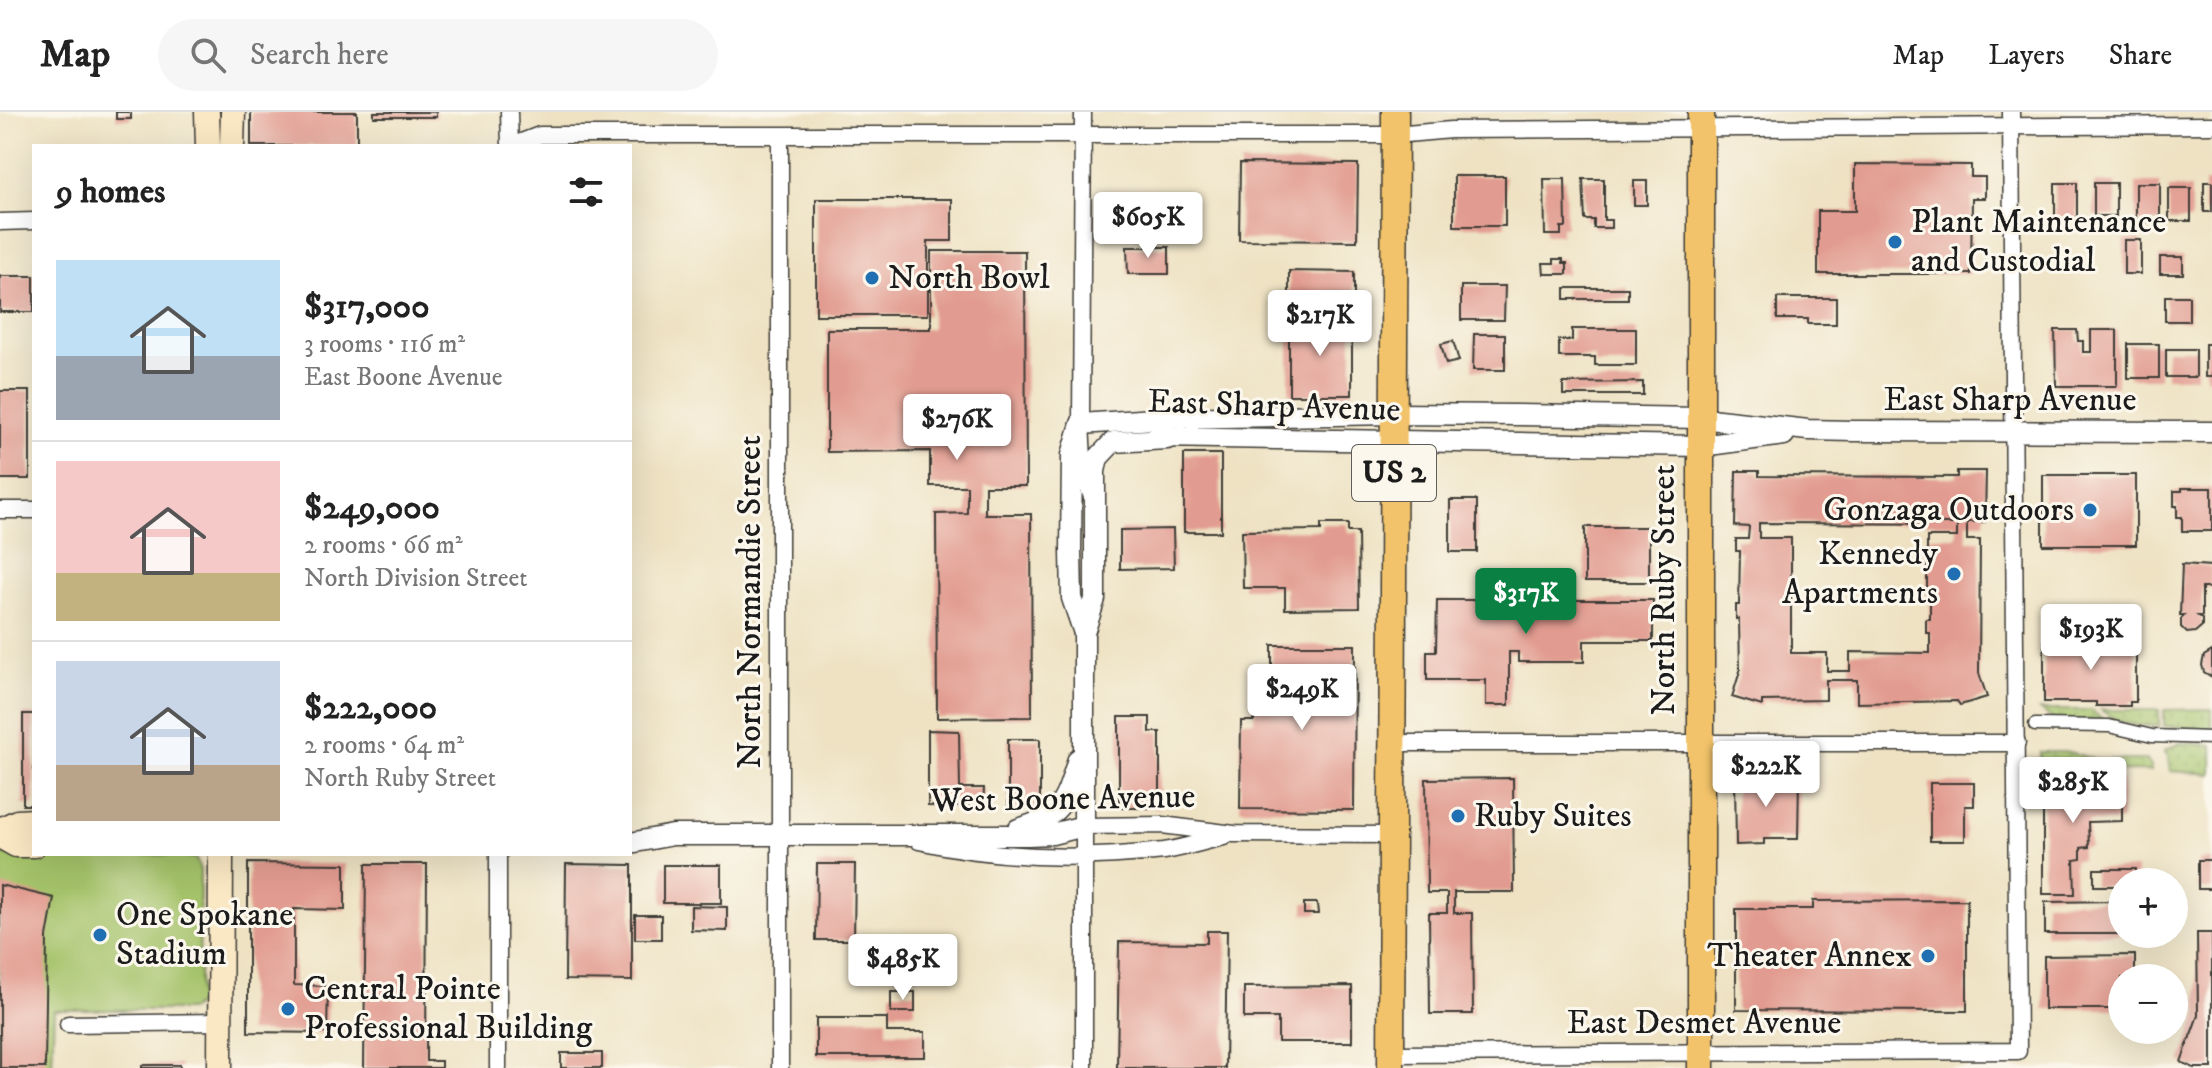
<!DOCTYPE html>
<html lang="en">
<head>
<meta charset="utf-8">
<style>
  body { margin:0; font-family:"IM FELL DW Pica",serif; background:#f6f6f6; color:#222; height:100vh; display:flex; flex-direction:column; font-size:30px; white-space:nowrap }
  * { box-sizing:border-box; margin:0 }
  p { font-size:26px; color:#767676 }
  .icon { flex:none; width:44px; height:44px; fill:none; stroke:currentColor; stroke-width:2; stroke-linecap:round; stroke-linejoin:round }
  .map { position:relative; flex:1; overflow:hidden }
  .side { position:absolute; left:32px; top:32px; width:600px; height:712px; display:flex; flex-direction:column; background:#fff; border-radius:0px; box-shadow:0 8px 32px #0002 }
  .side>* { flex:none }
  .controls { position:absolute; left:2108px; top:756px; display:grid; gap:16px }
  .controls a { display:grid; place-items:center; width:80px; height:80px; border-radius:50%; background:#fff; box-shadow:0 8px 32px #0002; font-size:40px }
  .price { position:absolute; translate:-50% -68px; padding:0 18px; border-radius:8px; background:#fff; color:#222; font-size:26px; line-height:52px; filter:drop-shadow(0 2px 4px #0008) }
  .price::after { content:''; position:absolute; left:50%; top:48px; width:24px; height:18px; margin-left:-12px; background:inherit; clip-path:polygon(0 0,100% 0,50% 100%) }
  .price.current { background:#0b8043; color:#fff }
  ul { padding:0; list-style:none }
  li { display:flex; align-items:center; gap:24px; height:200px; padding:0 24px }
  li+li { border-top:2px solid #e0e0e0 }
  li span { display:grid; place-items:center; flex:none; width:224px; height:160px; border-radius:0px; color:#555 }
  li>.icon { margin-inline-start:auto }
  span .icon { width:96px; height:96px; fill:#fffc; stroke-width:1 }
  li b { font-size:34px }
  h2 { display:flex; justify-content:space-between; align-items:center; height:96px; padding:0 24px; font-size:34px }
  header { display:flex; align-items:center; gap:48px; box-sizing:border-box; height:112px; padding:0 40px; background:#fff; border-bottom:2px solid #e0e0e0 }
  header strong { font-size:38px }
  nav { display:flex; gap:44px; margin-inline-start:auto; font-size:28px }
  .search { width:560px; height:72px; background:#f6f6f6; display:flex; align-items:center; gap:20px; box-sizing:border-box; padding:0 28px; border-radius:44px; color:#767676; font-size:30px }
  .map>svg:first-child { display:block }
  .grass { fill:url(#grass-dots); stroke:#606f42; stroke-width:2 }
  .park { fill:#a4c269; stroke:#606f42; stroke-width:2 }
  .building { fill:#e29b90; fill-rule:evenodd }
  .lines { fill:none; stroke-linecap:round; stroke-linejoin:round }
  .pedestrian-casing { stroke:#3c3a35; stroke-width:15 }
  .minor-casing { stroke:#3c3a35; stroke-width:19 }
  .tertiary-casing { stroke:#3c3a35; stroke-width:23 }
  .secondary-casing { stroke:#3c3a35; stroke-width:27 }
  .primary-casing { stroke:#3c3a35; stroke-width:29 }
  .pedestrian { stroke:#fff; stroke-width:12 }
  .minor { stroke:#fff; stroke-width:16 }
  .tertiary { stroke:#fff; stroke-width:20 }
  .secondary { stroke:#fae7c3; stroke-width:24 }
  .primary { stroke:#f2c36a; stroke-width:26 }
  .poi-dot { fill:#1f6fb2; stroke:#fbf7ec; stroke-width:3 }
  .labels { text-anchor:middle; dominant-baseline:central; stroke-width:6; stroke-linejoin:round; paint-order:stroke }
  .shield { fill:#fbf7ec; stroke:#5f5e5a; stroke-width:2 }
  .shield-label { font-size:32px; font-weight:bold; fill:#1c1c1c }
  .poi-label { font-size:34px; fill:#1c1c1c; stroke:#fbf7ec; text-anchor:start }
  .street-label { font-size:34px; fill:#1c1c1c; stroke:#fbf7ec }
</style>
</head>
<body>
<header>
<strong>Map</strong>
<div class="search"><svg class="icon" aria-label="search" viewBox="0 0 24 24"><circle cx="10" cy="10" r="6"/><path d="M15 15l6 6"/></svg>Search here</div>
<nav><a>Map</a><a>Layers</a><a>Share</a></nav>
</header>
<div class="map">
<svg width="2212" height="956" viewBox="0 0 2212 956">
  <defs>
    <pattern id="grass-dots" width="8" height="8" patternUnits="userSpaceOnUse" patternTransform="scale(2)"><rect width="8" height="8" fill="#a4c269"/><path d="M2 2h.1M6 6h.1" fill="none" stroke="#8da65a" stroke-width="1.8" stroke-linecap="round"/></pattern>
  </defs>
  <rect width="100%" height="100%" fill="#fbf7ec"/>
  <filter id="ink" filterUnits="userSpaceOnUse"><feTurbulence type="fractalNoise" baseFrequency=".0125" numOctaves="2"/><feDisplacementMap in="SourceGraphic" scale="16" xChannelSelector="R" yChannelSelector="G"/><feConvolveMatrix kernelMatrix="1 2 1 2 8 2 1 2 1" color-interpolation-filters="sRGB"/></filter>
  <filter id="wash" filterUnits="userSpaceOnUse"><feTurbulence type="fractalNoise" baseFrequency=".006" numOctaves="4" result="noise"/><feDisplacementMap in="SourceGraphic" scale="32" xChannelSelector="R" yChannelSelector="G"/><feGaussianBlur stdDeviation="1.8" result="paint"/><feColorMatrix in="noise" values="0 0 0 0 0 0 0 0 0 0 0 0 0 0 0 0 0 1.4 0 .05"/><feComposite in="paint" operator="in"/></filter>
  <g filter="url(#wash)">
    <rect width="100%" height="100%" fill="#eee2c3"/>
    <!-- grass -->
    <g class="grass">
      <path d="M2212,597V617L2164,614V598Z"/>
      <path d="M2040,598H2091L2103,608L2055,609Z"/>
      <path d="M2101,598H2159V614C2132,614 2122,614 2101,598Z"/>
      <path d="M2180,631L2212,633V662L2170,659L2168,644L2164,639Z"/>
      <path d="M2040,640H2070L2096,648H2146L2151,654V659L2040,660Z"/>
    </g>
    <!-- park -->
    <path class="park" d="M0,742L182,743L196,747L200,758L199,892L190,898H54L52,956H0Z"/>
    <g id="blocks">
      <!-- building -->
      <g class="building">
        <rect x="116" y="0" width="15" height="7"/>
        <rect x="251" y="0" width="106" height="34"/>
        <rect x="374" y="0" width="62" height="5"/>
        <path d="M1240,51L1358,52L1357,129L1239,128Z"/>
        <path d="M1855,52L1971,53V65H1985V86H1972L1971,162H1818V99H1855Z"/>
        <rect x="1454" y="64" width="51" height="50"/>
        <path d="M1544,67H1565L1566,115H1561V123H1545Z"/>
        <path d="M1583,67H1604V108H1611V116H1594V108H1585Z"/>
        <rect x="1634" y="69" width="13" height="24"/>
        <rect x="2204" y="70" width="8" height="30"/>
        <rect x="2055" y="71" width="22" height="37"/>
        <rect x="2094" y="71" width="22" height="33"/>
        <rect x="2136" y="71" width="24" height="39"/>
        <rect x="2169" y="76" width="22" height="33"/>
        <path d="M816,87H952V129H928V203H816Z"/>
        <rect x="2124" y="128" width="17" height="34"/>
        <path d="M1127,135H1169V162H1128Z"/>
        <path d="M931,139H1025L1026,374H985V402H1031L1032,605L937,606L936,402L967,401V374H930V339L827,340V217H931Z"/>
        <rect x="2160" y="145" width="23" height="17"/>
        <path d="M1554,147H1563V151H1567V162H1544L1543,151H1554Z"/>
        <path d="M1289,159L1354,160V206H1289Z"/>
        <rect x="0" y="164" width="34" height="36"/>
        <path d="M1461,174H1505L1504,208H1461Z"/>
        <rect x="1565" y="176" width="63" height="11"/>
        <rect x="2165" y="184" width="24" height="25"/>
        <path d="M1777,186H1836V212H1808V207H1777Z"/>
        <rect x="1289" y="208" width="63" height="75"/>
        <path d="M1572,217H1636V253H1595V245H1559V228H1572Z"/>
        <path d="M2055,218H2077L2078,229H2083V240H2091V218H2117V274H2056Z"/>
        <path d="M1474,222H1505V258H1473Z"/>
        <path d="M1453,229L1459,249L1446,252L1441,232Z"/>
        <rect x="2128" y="232" width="31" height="34"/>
        <rect x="2205" y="232" width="7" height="33"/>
        <rect x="2166" y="237" width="30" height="28"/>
        <path d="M1643,270V283H1563V271Z"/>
        <rect x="0" y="279" width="30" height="88"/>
        <rect x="1184" y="342" width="37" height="78"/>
        <path d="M1736,359H1759V364L1957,365V359H1986L1985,410H1967V428H1980L1979,561L1987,585L1960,593L1957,589L1857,591V568H1826V588L1762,589V594L1732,585L1740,559L1739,507H1736V493H1739L1740,439H1736V427H1748L1749,415L1735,414ZM1759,411L1957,412V425H1927V486H1930V507H1926V521H1930V541L1850,540V559H1827V541H1791V426H1759Z"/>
        <rect x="2043" y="363" width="93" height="70"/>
        <path d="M2182,376H2212V419H2182V405H2177V394H2174V379H2182Z"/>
        <rect x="1450" y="388" width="27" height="52"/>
        <path d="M1321,412H1348V420H1358L1359,496L1285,497V476H1243L1242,419L1321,418Z"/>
        <rect x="1585" y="415" width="64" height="55"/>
        <path d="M1173,417L1174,456L1120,457V418Z"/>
        <path d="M2182,452L2211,454V476H2202V504H2198L2202,507V514L2195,520L2187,521L2181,515V507L2184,503H2180Z"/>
        <path d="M1437,488H1653V529H1584V550H1518V540H1509V593H1486V568H1427V539H1436Z"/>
        <path d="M2044,529H2136V590H2130V594H2096V590H2044Z"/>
        <path d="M1272,533H1355L1354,698L1240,697L1241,609H1254L1255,573H1272Z"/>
        <path d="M2212,539V565L2204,560L2202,553L2204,544Z"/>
        <rect x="23" y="602" width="11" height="91"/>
        <path d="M1119,605H1150V620H1160V696H1119Z"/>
        <path d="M928,618L959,619L960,676H984L983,695L928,694Z"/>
        <rect x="1008" y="627" width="32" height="69"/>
        <path d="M1799,665L1798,727H1764V732L1736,733L1735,666Z"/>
        <path d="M1513,666L1514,780H1454V801H1472L1473,902H1430L1429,801H1447V781H1427L1426,667Z"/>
        <path d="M2122,668V709L2088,710L2089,735L2081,736V747L2074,748L2075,782H2043V669Z"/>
        <path d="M1930,671H1974V694H1965V729H1930Z"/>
        <rect x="2198" y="748" width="14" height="29"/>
        <path d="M248,751L345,752V798L294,797V873L328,874L327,921L248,920Z"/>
        <path d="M366,752H427L426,949H441V956H364Z"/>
        <path d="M566,752L632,753V869L565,868Z"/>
        <path d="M817,752H855L854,828H816Z"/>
        <rect x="663" y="753" width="58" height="38"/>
        <path d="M2094,757H2136V770H2122V774H2094Z"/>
        <path d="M0,773L54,786L47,825L45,956H0Z"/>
        <path d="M1967,788V899L1736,898V797H1813V789Z"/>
        <path d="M2122,789V822H2045V790Z"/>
        <path d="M1304,791H1317L1318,802H1304Z"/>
        <path d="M691,794L727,795V819L691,818Z"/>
        <rect x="635" y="803" width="26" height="24"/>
        <path d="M1207,819H1227L1225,956H1117L1119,830L1207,831Z"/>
        <path d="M2197,821H2212V956H2194L2181,950L2198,903Z"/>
        <path d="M2135,843V866H2122V897H2044V844Z"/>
        <path d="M1352,874V930H1278V906H1244V875Z"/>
        <rect x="891" y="880" width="24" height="20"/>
        <path d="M816,906H887V920H925V945H816Z"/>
        <rect x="561" y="941" width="41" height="15"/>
        <rect x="142" y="953" width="38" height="3"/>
      </g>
    </g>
  </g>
  <g filter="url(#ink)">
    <use href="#blocks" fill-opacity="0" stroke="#3c3a35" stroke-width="2"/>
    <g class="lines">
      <defs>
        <path id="pedestrian" d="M2035,613L2109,614L2152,624L2212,626"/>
        <g id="minor">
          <path d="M509,0L510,34"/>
          <path d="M1083,0L1081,312L1084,364L1092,385"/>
          <path d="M511,34L540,23H1395L1451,18L2212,13"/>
          <path d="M0,110L34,109"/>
          <path d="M0,398H34"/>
          <path d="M1392,631H2017"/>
          <path d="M919,729C998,747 1083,748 1164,739C1184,736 1205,729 1224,725"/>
          <path d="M498,742V956"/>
          <path d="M68,912L220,910"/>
          <path d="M1391,942L2018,939L2011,0"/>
          <path d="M780,956V24"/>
          <path d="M1084,956V714L1162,713L1234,722L1392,723"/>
        </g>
        <g id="tertiary">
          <path d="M1081,312L1168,306L1394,302L1519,303L1701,306L1808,318L1853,319L2212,320"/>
          <path d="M1081,312L1072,343L1071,439L1072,486L1084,521"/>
          <path d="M1157,325L1701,334L1784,323"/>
          <path d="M1018,717C1063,704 1065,689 1078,647"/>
          <path d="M630,731L673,723H1028L1052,722L1084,714V521L1095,487V359L1098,346L1113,330L1167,327"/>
        </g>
        <g id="secondary">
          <path d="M207,0L208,34"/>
          <path d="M232,34L233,0"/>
          <path d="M0,718L17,710L34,709"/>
          <path d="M0,724L16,733H34"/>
          <path d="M220,956L221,742"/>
        </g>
        <g id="primary">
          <path d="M1391,956L1395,0"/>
          <path d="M1701,956V0"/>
        </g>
      </defs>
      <!-- pedestrian casing -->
      <use href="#pedestrian" class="pedestrian-casing"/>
      <!-- minor casing -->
      <use href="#minor" class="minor-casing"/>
      <!-- tertiary casing -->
      <use href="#tertiary" class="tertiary-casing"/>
      <!-- secondary casing -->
      <use href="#secondary" class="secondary-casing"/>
      <!-- primary casing -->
      <use href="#primary" class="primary-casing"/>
      <!-- pedestrian -->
      <use href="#pedestrian" class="pedestrian"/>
      <!-- minor -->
      <use href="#minor" class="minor"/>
      <!-- tertiary -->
      <use href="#tertiary" class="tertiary"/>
      <!-- secondary -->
      <use href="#secondary" class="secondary"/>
      <!-- primary -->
      <use href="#primary" class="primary"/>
    </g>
  </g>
  <!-- markers -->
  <g class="poi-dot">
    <circle cx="1895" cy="130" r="8"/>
    <circle cx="872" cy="166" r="8"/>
    <circle cx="2090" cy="398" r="8"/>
    <circle cx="1954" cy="462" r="8"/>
    <circle cx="1458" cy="704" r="8"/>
    <circle cx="100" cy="823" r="8"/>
    <circle cx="1928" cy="844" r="8"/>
    <circle cx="288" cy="897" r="8"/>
  </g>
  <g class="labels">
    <!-- shield labels -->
    <rect class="shield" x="1352" y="333" width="84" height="56" rx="6"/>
    <g class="shield-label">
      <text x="1394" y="361">US 2</text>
    </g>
    <!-- poi labels -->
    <g class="poi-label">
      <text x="1911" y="110">Plant Maintenance<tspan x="1911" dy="39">and Custodial</tspan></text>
      <text x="888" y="166">North Bowl</text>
      <text x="2074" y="398" text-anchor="end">Gonzaga Outdoors</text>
      <text x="1938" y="442" text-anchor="end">Kennedy<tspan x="1938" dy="39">Apartments</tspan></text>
      <text x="1474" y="704">Ruby Suites</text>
      <text x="116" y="803">One Spokane<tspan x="116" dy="39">Stadium</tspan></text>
      <text x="1912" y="844" text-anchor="end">Theater Annex</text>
      <text x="304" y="877">Central Pointe<tspan x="304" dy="39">Professional Building</tspan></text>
    </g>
    <!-- street labels -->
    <g class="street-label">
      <text x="2010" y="288">East Sharp Avenue</text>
      <text transform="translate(1274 294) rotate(2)">East Sharp Avenue</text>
      <text transform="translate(1664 478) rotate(-90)">North Ruby Street</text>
      <text transform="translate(750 490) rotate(-90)">North Normandie Street</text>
      <text transform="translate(1063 687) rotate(-1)">West Boone Avenue</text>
      <text x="1704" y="911">East Desmet Avenue</text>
    </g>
  </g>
</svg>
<div class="controls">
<a>+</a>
<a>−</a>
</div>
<b class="price" style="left:1148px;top:148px">$605K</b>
<b class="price" style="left:1320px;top:246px">$217K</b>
<b class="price" style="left:957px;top:350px">$276K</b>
<b class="price current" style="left:1526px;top:524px">$317K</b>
<b class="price" style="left:2091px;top:560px">$193K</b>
<b class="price" style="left:1302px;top:620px">$249K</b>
<b class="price" style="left:1766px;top:697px">$222K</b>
<b class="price" style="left:2073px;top:713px">$285K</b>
<b class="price" style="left:903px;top:890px">$485K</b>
<section class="side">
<h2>9 homes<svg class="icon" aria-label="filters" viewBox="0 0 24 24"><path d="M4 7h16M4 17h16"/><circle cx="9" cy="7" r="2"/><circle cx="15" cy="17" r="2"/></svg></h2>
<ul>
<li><span style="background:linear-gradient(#bfe0f5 60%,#9aa5b1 0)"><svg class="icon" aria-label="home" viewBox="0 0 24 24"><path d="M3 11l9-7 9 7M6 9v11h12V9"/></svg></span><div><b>$317,000</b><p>3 rooms · 116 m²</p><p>East Boone Avenue</p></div></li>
<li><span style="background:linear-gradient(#f6c9c9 70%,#c2b280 0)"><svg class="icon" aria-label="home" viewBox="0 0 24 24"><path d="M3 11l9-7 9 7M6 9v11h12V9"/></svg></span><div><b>$249,000</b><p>2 rooms · 66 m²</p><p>North Division Street</p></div></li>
<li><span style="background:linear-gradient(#c9d6e8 65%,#b9a48a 0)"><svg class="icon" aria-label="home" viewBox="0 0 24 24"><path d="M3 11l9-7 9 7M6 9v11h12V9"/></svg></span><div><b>$222,000</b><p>2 rooms · 64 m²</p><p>North Ruby Street</p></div></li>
</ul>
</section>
</div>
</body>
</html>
